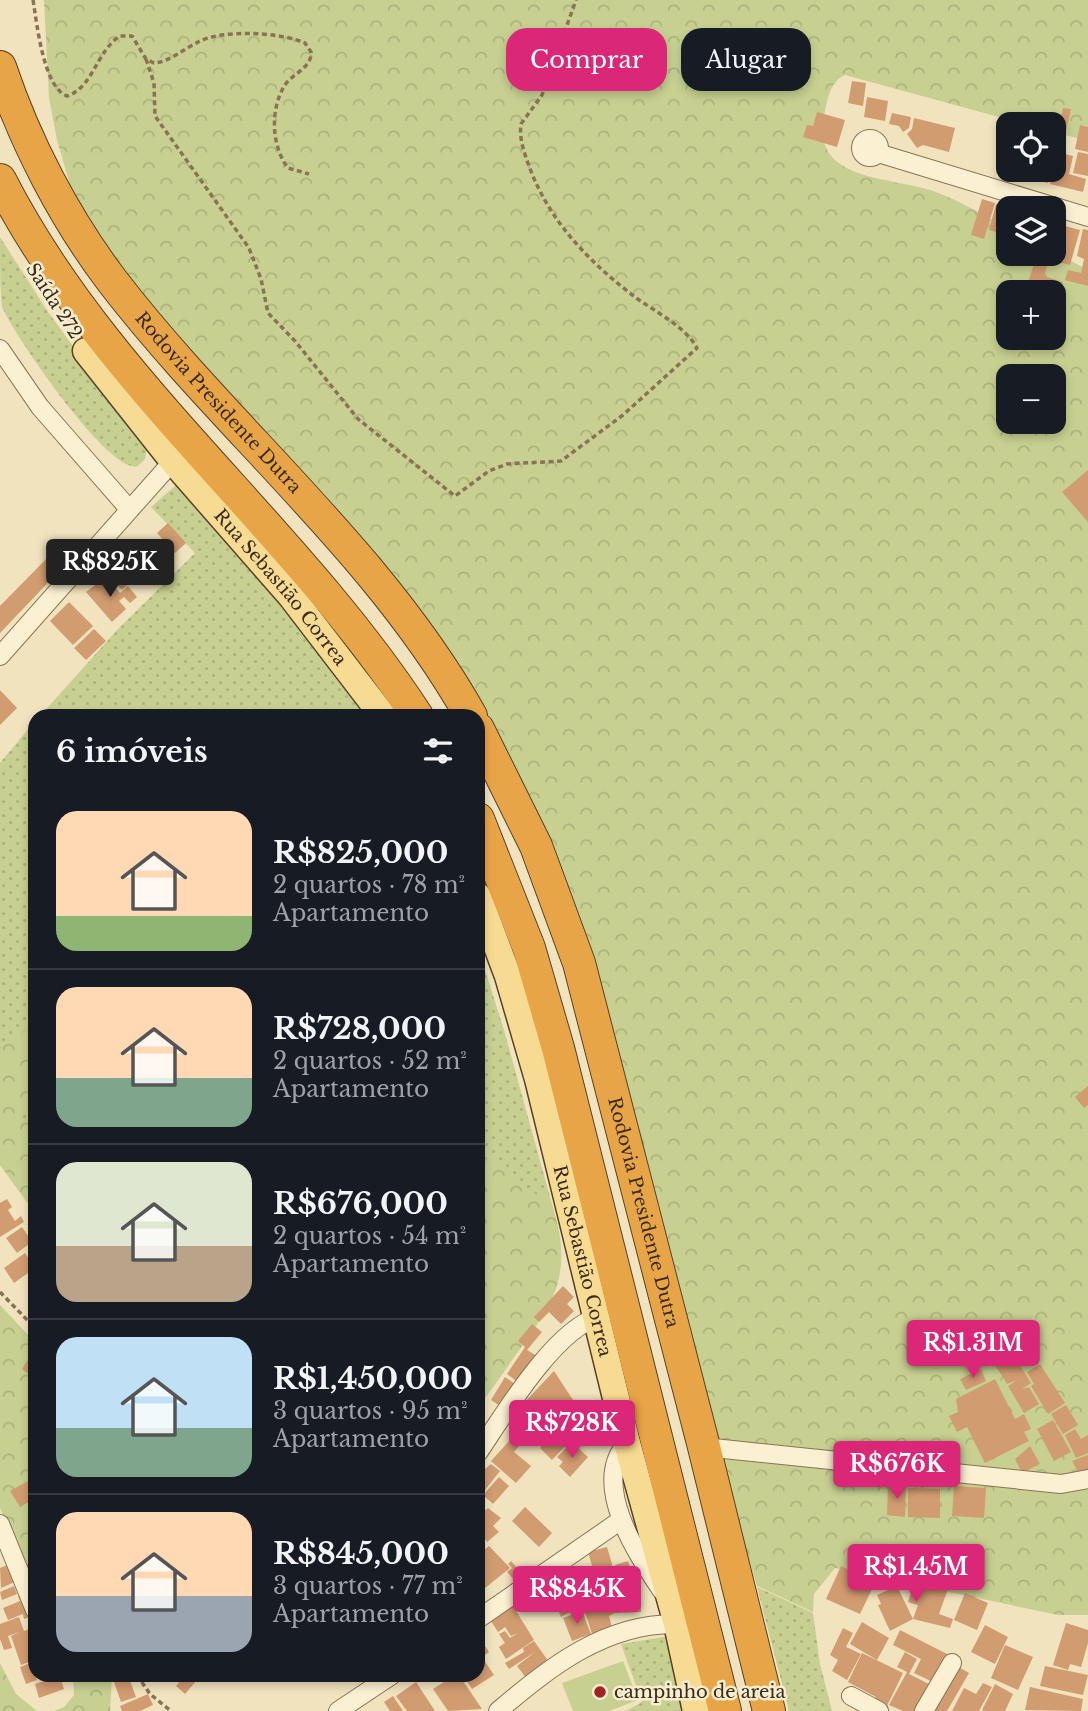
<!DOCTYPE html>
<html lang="pt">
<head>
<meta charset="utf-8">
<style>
  body { margin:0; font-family:"Libre Baskerville",serif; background:#242831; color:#f1f3f6; height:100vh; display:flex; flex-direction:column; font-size:26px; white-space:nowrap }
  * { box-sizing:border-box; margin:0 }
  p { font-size:23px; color:#9ea1a6 }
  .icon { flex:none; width:38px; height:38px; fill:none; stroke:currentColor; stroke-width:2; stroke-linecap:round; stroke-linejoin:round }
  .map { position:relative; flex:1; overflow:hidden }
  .drawer { position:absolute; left:28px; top:709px; width:457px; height:973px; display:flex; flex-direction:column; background:#171b24; border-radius:21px; box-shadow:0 4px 10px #0003 }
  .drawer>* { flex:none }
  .banner { position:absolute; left:506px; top:28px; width:476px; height:63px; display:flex; gap:14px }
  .tools { position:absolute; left:996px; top:112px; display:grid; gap:14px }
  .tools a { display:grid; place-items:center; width:70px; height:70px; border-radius:14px; background:#171b24; box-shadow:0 4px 10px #0003; font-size:35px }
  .price { position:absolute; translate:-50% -60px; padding:0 16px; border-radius:7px; background:#db2777; color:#fff; font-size:23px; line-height:46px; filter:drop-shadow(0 2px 4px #0008) }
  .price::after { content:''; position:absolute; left:50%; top:42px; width:21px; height:16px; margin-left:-10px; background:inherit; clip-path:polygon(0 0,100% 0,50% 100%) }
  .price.selected { background:#222; color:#fff }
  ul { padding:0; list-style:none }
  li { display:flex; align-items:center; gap:21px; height:175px; padding:0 28px }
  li+li { border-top:2px solid #363941 }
  li span { display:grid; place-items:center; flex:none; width:196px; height:140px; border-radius:21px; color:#555 }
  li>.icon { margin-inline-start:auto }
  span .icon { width:84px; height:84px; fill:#fffc; stroke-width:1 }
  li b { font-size:30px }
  h2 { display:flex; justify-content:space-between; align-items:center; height:84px; padding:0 28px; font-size:30px }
  .pill { padding:0 24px; border-radius:21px; background:#171b24; box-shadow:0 4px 10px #0003; font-size:24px; line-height:63px }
  .pill.selected { background:#db2777; color:#fff }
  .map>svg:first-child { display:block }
  .green { fill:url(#green-dots) }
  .forest { fill:url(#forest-crowns); fill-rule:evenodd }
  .pitch { fill:#c7d091 }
  .building { fill:#d29c71 }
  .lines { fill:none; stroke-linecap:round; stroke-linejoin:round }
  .minor-casing { stroke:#8a7355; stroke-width:20 }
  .primary-casing { stroke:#58412a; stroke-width:29 }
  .motorway-casing { stroke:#58412a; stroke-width:34 }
  .path { stroke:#8a7355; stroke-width:3.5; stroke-dasharray:5 3.5; stroke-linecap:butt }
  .minor { stroke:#fbf0d2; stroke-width:18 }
  .primary { stroke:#f8db92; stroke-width:26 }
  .motorway { stroke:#e8a547; stroke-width:32 }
  .poi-dot { fill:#9e2321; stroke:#f8edce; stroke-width:2.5 }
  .labels { text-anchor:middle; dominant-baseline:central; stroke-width:5; stroke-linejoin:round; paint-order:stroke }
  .street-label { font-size:18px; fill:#392a1b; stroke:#f8edce }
  .poi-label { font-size:18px; fill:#392a1b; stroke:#f8edce; text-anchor:start }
</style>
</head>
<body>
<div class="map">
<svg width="1088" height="1711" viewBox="0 0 1088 1711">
  <defs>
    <pattern id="green-dots" width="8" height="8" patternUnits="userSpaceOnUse" patternTransform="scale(1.75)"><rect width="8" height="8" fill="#c7d091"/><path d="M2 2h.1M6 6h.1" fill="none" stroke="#acb37c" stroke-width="1.8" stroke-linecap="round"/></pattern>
    <pattern id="forest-crowns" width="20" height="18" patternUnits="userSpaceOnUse" patternTransform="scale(1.75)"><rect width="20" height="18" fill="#c7d091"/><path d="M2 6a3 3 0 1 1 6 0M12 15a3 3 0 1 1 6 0" fill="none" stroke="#acb37c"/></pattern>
  </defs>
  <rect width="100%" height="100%" fill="#f1e3be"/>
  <!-- green -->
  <g class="green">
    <path d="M0,237L48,312L147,447L145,459L138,466C110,476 14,335 2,307C0,293 0,255 0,237Z"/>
    <path d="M183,479L371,716H40L118,629L195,553L151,507Z"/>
    <path d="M35,721V1213L0,1165V763Z"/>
    <path d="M478,948L504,1030L558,1226C570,1283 548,1310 516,1354C504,1371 492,1390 478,1406Z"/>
    <path d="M757,1587L813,1613L820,1664L832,1711H789Z"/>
    <path d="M669,1636L686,1711H626L642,1702L621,1644Z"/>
  </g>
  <!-- forest -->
  <g class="forest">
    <path d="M44,0H1088V141L1054,132V124H1024L845,75C831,81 828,97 825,111C806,183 892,176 936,192C961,201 984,216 1008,228V254L1054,252L1088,270V1615H1058L835,1568L814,1594L813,1612L757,1586L489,721L424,614L359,534L224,402L93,235L71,188L57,140L49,98ZM1008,292H1054V338H1008ZM1008,376H1054V422H1008Z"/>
    <path d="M35,1027V1097L18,1121L35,1120V1213L0,1165V1047C13,1041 21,1031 35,1027Z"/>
    <path d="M478,1155L496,1159L522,1186L552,1204C571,1272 559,1293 520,1349C506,1368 494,1388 478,1406Z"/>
    <path d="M0,1305L35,1342V1586L0,1508Z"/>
    <path d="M0,1663L16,1694L37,1711H0Z"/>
    <path d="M73,1675H112L110,1711H54L64,1707L74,1695Z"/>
  </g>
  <!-- pitch -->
  <path class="pitch" d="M623,1661L638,1700L609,1711H573L562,1683Z"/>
  <!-- building -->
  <g class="building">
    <path d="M852,81L866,83L863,106L848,103Z"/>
    <path d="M867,97L888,101L885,121L864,117Z"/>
    <path d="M1063,108L1071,109L1066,132L1058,131Z"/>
    <path d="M817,112L845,120L837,147L803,137L807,125L813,126Z"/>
    <path d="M892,113L911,117L909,128L903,132L899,126L889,124Z"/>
    <path d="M914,118L955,128L949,152L923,145L917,148L907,134L912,129Z"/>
    <path d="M1080,125L1088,127V152L1075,149Z"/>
    <path d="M1058,152L1073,156L1069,174L1086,179L1083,192L1050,184Z"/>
    <path d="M1078,152L1088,154V176L1073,173Z"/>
    <path d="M1026,170H1051L1048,183L1025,176Z"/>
    <path d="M982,199L995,203L984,239L971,235Z"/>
    <path d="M996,204L1008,208L1007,235L989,230Z"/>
    <path d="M1054,223L1080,230L1070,265L1058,262L1060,254L1054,252Z"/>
    <path d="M1083,229L1088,230V286L1065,280L1068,270L1081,273L1084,259L1077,256Z"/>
    <path d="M1037,254H1051L1044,276L1063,282L1059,296L1027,286Z"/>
    <path d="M1088,470V522L1062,492Z"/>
    <path d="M168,523L186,543L175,553L157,533Z"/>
    <path d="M141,540L148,548L139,557L147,565L122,590L101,569L127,544L132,548Z"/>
    <path d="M50,555L62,568L0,633V606Z"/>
    <path d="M103,579L108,585L111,582L120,593L128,586L137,597L130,603L124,597L119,601L126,609L112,622L86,592Z"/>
    <path d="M69,602L93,626L73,645L50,621Z"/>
    <path d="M94,629L106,641L86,660L74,648Z"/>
    <path d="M0,690L17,708L0,725Z"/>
    <path d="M1088,1086V1105L1084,1108L1075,1097Z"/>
    <path d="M7,1199L12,1207L8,1210L15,1221L21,1216L24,1222L0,1237V1203Z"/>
    <path d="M22,1227L32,1242L17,1253L6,1238Z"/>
    <path d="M25,1253L35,1268L14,1283L4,1268Z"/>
    <path d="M563,1286L574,1297L567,1304L574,1311L561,1324L549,1312L539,1322L534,1317Z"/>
    <path d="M532,1324L542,1332L527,1350L537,1356L519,1383L507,1374L525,1347L518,1341Z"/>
    <path d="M1013,1354L1031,1383L1022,1389L1029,1387L1039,1404L1024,1413L1008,1386L1017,1380L1007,1384L995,1365Z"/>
    <path d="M29,1358L35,1363V1379L22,1369Z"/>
    <path d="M1040,1364L1065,1403L1048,1414L1031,1386L1034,1384L1027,1372Z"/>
    <path d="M981,1369L986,1381L966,1390L960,1379Z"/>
    <path d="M554,1371L575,1403L557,1423L534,1403L525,1412L520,1407Z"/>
    <path d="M505,1377L518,1386L503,1408L491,1400Z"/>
    <path d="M995,1379L1015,1419L1024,1414L1031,1429L1024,1432L1029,1441L985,1463L967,1427L957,1432L949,1416L958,1412L956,1399Z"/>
    <path d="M1066,1405L1078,1425L1063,1434L1051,1414Z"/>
    <path d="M534,1406L555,1426L552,1430L554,1432L558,1428L571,1440L552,1460L540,1448L550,1437L542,1430L533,1439L517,1424Z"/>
    <path d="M1053,1420L1071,1452L1054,1461L1037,1429Z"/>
    <path d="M1075,1429L1081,1439L1088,1435V1453L1076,1458L1065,1435Z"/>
    <path d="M510,1440L520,1445L514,1452L531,1466L516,1483L491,1461Z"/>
    <path d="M568,1446L572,1450L576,1446L588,1457L570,1477L559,1466L563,1462L557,1457Z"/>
    <path d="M1030,1446L1040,1464L1022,1473L1015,1459Z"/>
    <path d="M1088,1455V1471L1080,1475L1072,1461Z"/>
    <path d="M491,1464L500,1471L482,1494L478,1490V1475Z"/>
    <path d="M35,1477V1498L20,1507L10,1491Z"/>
    <path d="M499,1477L509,1486L493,1504L483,1495Z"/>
    <path d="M888,1486L906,1487L905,1517L887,1515Z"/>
    <path d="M954,1486L986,1488L984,1518L952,1516Z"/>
    <path d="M908,1488L940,1489V1518L908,1517Z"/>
    <path d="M525,1507L552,1533L539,1547L512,1521Z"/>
    <path d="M478,1508L482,1513L488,1508L501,1518L493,1526L499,1532L487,1542L484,1537L480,1540L478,1538Z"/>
    <path d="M489,1546L510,1568L485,1588L478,1580V1555Z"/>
    <path d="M607,1547L619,1588L600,1593L588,1552Z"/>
    <path d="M511,1561L520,1571L523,1568L527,1573L516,1582L507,1572L512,1568L508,1564Z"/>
    <path d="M628,1561L639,1597H624L615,1565Z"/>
    <path d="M10,1564L17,1581L1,1588L0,1568Z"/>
    <path d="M841,1566L875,1583L860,1614L826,1599Z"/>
    <path d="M917,1574L949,1586L939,1614L953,1619L950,1628L913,1619L890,1631L878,1605L881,1604L877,1595L897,1586L913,1619L918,1605L908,1602Z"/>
    <path d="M14,1586L17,1594L2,1600L0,1592Z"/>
    <path d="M607,1592L609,1597L641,1600V1612L615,1613L609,1616L612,1627L592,1634L583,1605L588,1603L586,1596Z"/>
    <path d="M26,1593L35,1615L24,1619L23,1614L8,1620L3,1608L20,1601L18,1596Z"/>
    <path d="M571,1593L577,1608L561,1617L554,1599Z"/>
    <path d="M965,1593L988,1603L977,1630L954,1620Z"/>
    <path d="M512,1604L534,1640L506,1659L499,1647L505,1643L499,1634L505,1631L510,1638L518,1633L511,1636L505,1627L498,1632L489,1618Z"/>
    <path d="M582,1611L591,1634L572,1641L563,1618Z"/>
    <path d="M19,1617L24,1631L35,1627V1660L21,1665L11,1636L20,1632L8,1636L12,1648L4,1650L0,1639V1624Z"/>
    <path d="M862,1622L889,1638L877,1660L850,1644Z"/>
    <path d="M1066,1623L1088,1630V1643L1081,1667L1070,1664L1068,1670L1053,1665Z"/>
    <path d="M985,1625L1008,1637L995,1664L971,1652Z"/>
    <path d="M843,1628L853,1633L846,1647L861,1654L847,1680L832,1671L838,1660L830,1655Z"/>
    <path d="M900,1630L949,1655L935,1683L914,1673L921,1659L893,1645Z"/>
    <path d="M478,1635L489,1652L482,1657L494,1675L472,1689L463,1675H478Z"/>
    <path d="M534,1641L549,1662L527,1679L517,1666L535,1652L509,1669L505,1663L524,1652L523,1648Z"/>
    <path d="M1005,1645L1033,1657L1018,1690L991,1678Z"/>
    <path d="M905,1652L917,1659L909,1674L933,1686L919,1711H903L889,1705L907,1672L897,1667Z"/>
    <path d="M862,1653L903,1673L886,1708L874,1702L876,1697L848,1682Z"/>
    <path d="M31,1663L37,1680L26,1684L20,1667Z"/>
    <path d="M957,1666L969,1673L947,1711H931Z"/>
    <path d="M1045,1666L1088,1675L1083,1695L1040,1686Z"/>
    <path d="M128,1675L136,1697L121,1702L112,1676Z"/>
    <path d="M185,1675L197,1680L185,1694L176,1686Z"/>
    <path d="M455,1675H459L482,1709L448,1711L433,1689Z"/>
    <path d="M60,1676L64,1689L39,1698L35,1684Z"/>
    <path d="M416,1682L435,1711H407L396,1696Z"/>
    <path d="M983,1683L992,1687L979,1711H952L964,1688L976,1694Z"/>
    <path d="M995,1684L1013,1694L1005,1711H984L982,1710Z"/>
    <path d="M1030,1687L1083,1699L1081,1711L1025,1710Z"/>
    <path d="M148,1694L153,1705L140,1711H122L120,1706Z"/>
    <path d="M393,1696L403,1711H390L384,1702Z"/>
  </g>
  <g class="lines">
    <defs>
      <g id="minor">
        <circle cx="870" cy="148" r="9"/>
        <path d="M878,153L1088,217"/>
        <path d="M0,349L40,407L129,509"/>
        <path d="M0,656L173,461"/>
        <path d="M627,1443C590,1484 637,1554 662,1591"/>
        <path d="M704,1447L1061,1484L1088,1479"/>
        <path d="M478,1453C503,1416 554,1330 598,1317"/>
        <path d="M0,1524L35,1610"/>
        <path d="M478,1619L621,1520"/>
        <path d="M851,1696L879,1711"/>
        <path d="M338,1711L392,1675"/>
        <path d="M498,1711C550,1667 605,1623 677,1624"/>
        <path d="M924,1711L952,1663"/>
      </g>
      <g id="primary">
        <path id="s1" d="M86,351L173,461L291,596L383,716"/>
        <path id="s2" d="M478,896L508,976L538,1079L627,1443L677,1624L696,1711"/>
      </g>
      <g id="motorway">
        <path id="s3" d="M0,67C25,142 65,219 113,282C227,430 378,551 471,716"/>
        <path d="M0,180C104,384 293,525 417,716"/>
        <path id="s4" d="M478,729L536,846L579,963L704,1447L769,1711"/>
        <path d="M478,819L529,948L558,1048L725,1711"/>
      </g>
    </defs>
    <!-- minor casing -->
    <use href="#minor" class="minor-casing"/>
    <!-- primary casing -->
    <use href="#primary" class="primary-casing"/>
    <!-- motorway casing -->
    <use href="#motorway" class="motorway-casing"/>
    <!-- path -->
    <g class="path">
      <path d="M33,0C37,23 43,87 67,96C93,88 97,50 120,36H132L146,59L154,63C169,62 184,49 198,42C223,29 279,32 305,43L311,52C312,68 293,73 285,85C270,108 271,146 288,168L309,174"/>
      <path d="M146,59L154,83L155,116L249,248L261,279L268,313L295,341L358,419L455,496L489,471L507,464L561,461L623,415L697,348C686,327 654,311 635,297C589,262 549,221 529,166C524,152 519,139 521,124L542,95L576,0"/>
      <path d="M0,1292L35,1328"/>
      <path d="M137,1675L150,1694L171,1711"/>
    </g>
    <!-- minor -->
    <use href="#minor" class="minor"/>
    <!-- primary -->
    <use href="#primary" class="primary"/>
    <!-- motorway -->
    <use href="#motorway" class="motorway"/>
  </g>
  <!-- markers -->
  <circle class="poi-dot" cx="600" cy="1692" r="7"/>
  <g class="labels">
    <!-- street labels -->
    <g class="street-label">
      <text transform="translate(54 301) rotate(57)">Saída 272</text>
      <text stroke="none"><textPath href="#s3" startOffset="404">Rodovia Presidente Dutra</textPath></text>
      <text stroke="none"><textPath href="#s1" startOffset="306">Rua Sebastião Correa</textPath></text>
      <text stroke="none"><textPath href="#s4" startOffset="513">Rodovia Presidente Dutra</textPath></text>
      <text stroke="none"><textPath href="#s2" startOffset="380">Rua Sebastião Correa</textPath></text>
    </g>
    <!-- poi labels -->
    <g class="poi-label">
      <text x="614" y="1692">campinho de areia</text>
    </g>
  </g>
</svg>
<div class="tools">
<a><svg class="icon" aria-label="locate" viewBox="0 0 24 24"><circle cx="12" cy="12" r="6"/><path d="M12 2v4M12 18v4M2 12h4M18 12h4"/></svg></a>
<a><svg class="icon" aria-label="layers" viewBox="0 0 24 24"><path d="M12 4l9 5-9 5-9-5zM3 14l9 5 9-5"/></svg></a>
<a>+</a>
<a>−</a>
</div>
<b class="price selected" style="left:110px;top:599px">R$825K</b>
<b class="price" style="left:973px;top:1380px">R$1.31M</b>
<b class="price" style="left:572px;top:1460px">R$728K</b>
<b class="price" style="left:897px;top:1501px">R$676K</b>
<b class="price" style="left:916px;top:1604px">R$1.45M</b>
<b class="price" style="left:577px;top:1626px">R$845K</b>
<div class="banner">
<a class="pill selected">Comprar</a>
<a class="pill">Alugar</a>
</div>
<section class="drawer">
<h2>6 imóveis<svg class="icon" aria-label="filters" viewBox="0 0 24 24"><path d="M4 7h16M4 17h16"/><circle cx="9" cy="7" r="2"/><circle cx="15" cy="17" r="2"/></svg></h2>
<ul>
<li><span style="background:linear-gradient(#ffd9b3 75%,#8fb573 0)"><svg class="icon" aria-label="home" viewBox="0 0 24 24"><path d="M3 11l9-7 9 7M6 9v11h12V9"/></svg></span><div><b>R$825,000</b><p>2 quartos · 78 m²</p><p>Apartamento</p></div></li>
<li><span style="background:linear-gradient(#ffd9b3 65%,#7fa58c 0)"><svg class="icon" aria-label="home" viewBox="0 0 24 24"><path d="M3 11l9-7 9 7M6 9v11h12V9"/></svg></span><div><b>R$728,000</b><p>2 quartos · 52 m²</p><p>Apartamento</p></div></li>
<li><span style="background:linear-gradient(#dfe7d0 60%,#b9a48a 0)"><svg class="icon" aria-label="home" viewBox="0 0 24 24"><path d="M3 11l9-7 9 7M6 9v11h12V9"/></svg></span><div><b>R$676,000</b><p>2 quartos · 54 m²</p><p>Apartamento</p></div></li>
<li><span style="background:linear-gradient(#bfe0f5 65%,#7fa58c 0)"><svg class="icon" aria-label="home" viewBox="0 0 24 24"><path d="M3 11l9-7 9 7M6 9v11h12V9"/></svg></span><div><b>R$1,450,000</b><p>3 quartos · 95 m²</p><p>Apartamento</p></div></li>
<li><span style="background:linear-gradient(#ffd9b3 60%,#9aa5b1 0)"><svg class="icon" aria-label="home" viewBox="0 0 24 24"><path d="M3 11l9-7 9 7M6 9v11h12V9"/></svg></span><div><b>R$845,000</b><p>3 quartos · 77 m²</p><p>Apartamento</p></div></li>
</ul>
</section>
</div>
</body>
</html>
